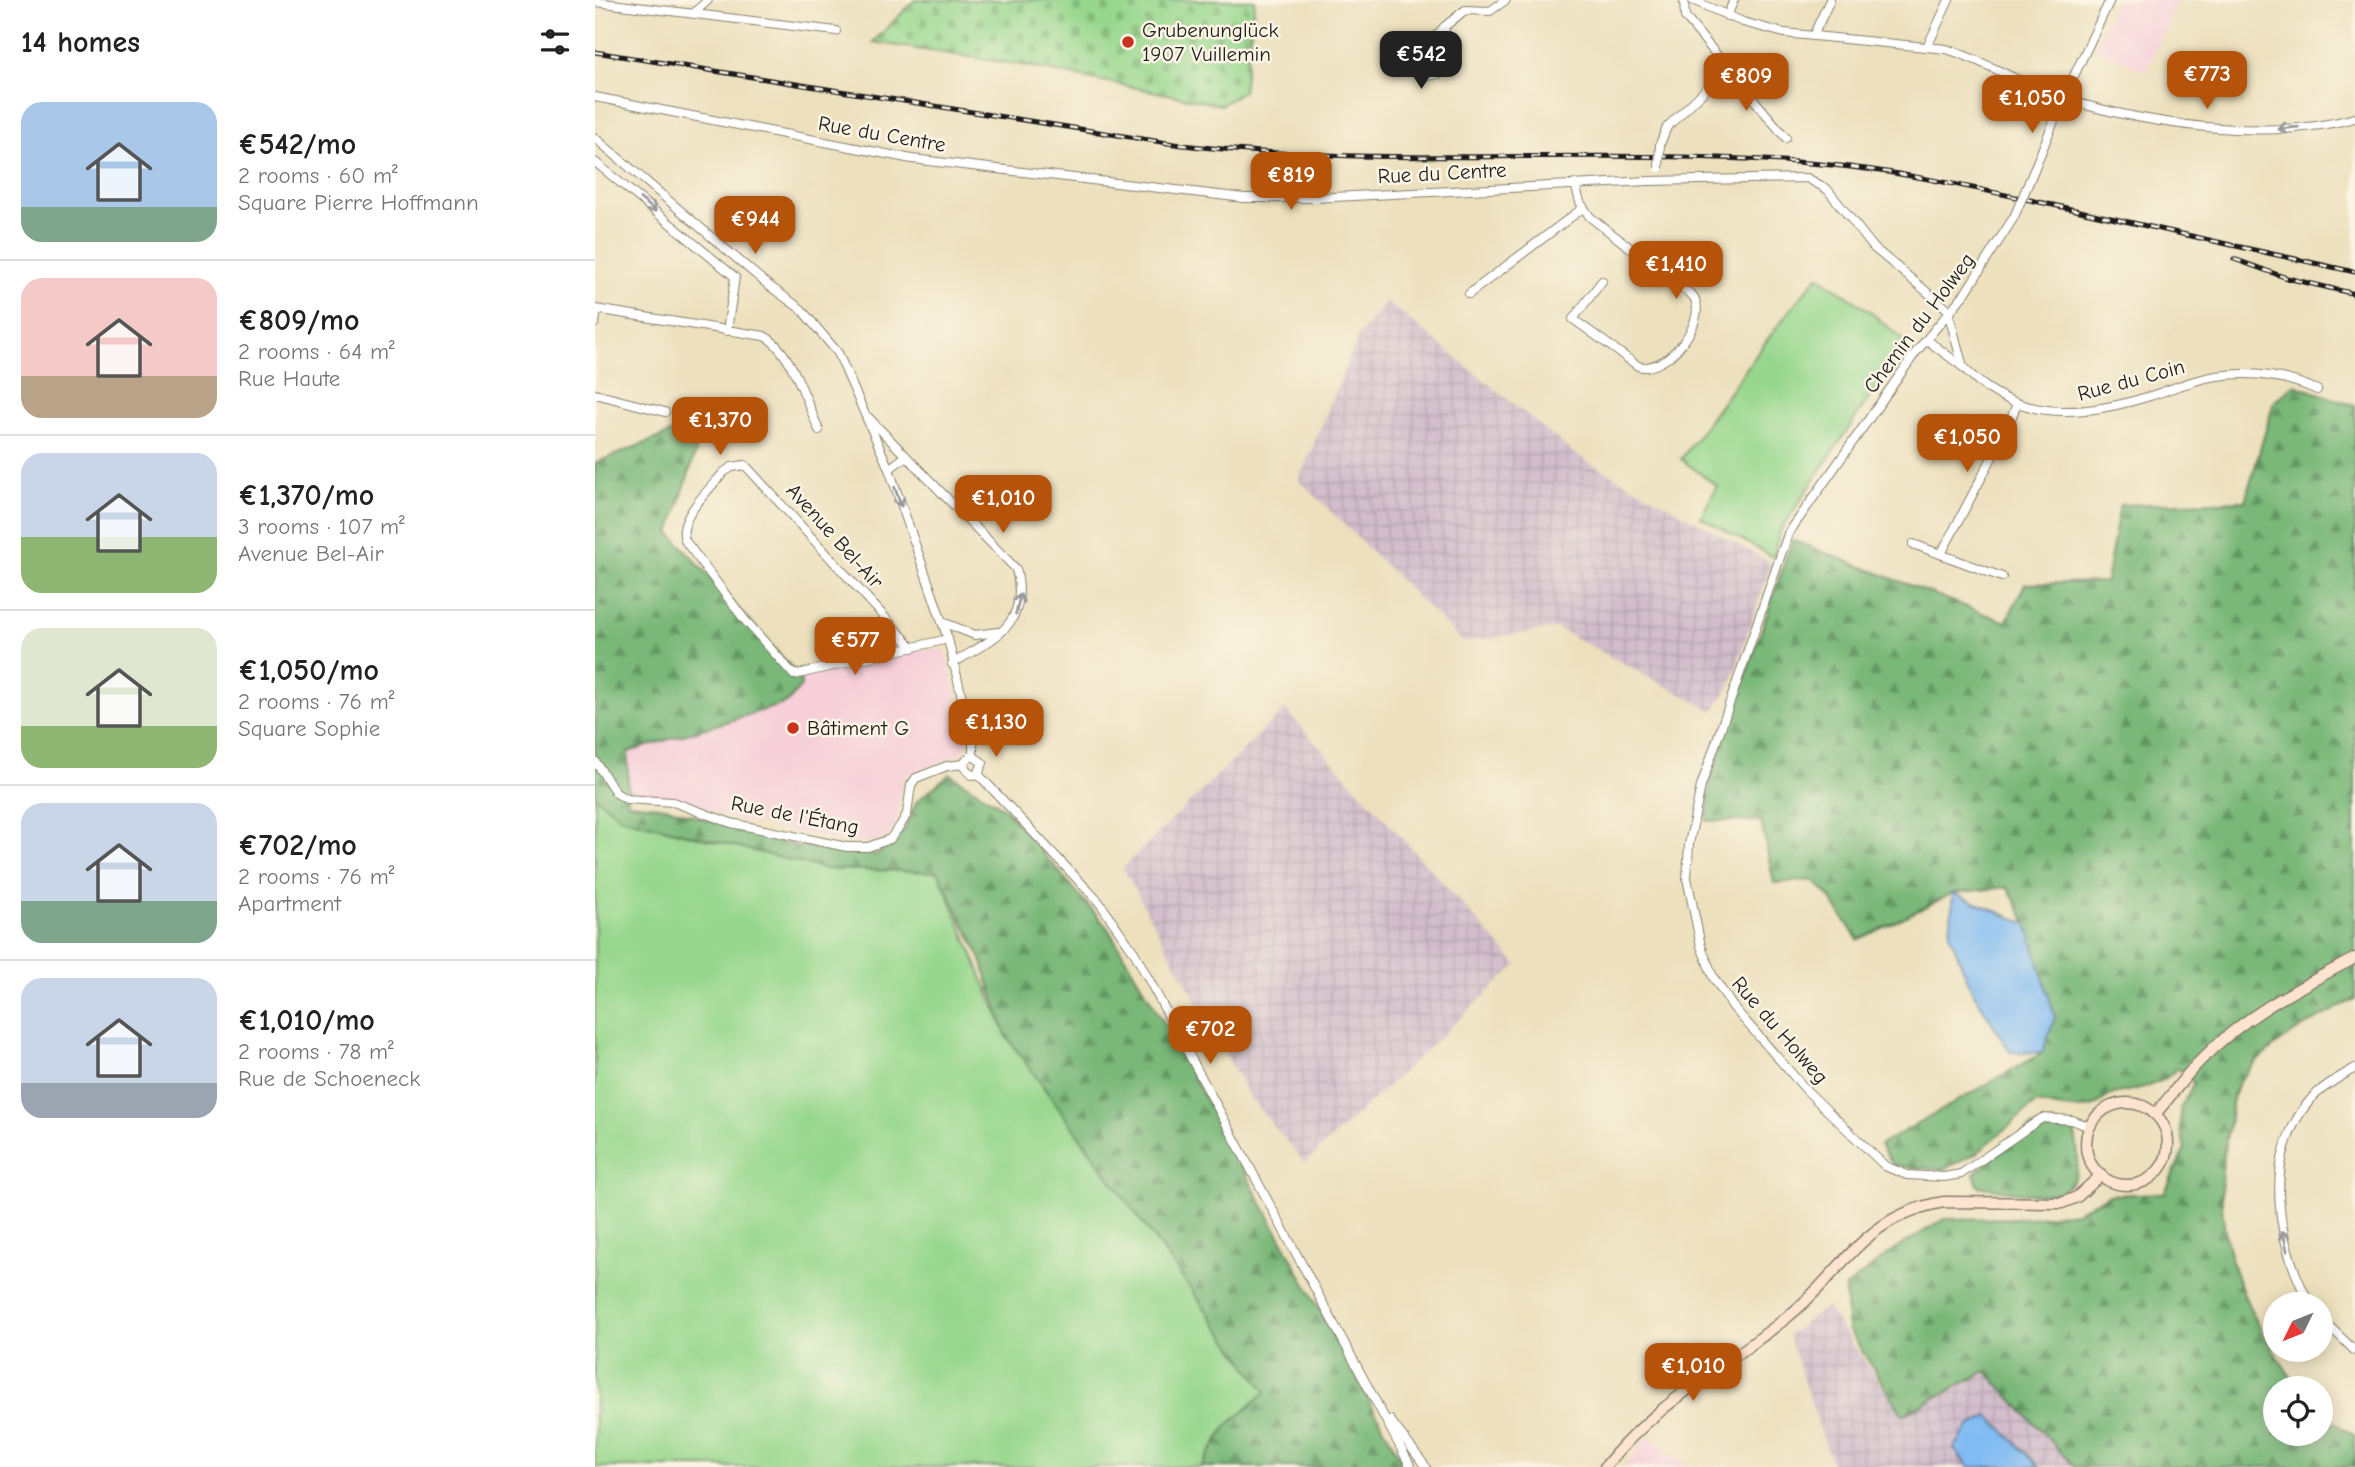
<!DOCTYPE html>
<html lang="en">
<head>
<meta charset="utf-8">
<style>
  body { margin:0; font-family:"Comic Neue",sans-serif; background:#f2f2f2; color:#222; height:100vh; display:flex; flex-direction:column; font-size:26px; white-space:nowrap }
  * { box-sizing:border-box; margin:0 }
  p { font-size:23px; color:#767676 }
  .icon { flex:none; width:38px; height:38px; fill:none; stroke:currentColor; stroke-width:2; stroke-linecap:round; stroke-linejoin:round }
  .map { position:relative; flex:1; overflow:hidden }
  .details { display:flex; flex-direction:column; background:#fff; width:595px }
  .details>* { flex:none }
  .needle { width:46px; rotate:227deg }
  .fabs { position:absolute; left:1668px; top:1292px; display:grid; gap:14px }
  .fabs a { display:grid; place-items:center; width:70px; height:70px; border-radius:50%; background:#fff; box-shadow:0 4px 18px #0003; font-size:35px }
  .price { position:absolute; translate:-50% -60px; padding:0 16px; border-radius:14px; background:#b45309; color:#fff; font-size:23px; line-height:46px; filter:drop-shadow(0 2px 4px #0008) }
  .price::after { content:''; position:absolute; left:50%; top:42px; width:21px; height:16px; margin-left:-10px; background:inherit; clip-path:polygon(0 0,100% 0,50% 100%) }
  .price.current { background:#222; color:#fff }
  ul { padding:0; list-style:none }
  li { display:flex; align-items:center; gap:21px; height:175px; padding:0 21px }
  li+li { border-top:2px solid #e0e0e0 }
  li span { display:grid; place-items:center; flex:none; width:196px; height:140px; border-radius:21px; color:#555 }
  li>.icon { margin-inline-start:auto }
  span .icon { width:84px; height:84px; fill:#fffc; stroke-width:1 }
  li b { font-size:30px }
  h2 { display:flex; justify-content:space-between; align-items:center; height:84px; padding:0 21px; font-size:30px }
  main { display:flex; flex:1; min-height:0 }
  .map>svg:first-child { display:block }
  .built { fill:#f6cfd9 }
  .industrial { fill:url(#industrial-grid) }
  .grass { fill:#97d78d; stroke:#5a7a54; stroke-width:2 }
  .forest { fill:url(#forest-firs); stroke:#4a6a4a; stroke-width:2 }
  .cemetery { fill:url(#cemetery-stones); stroke:#5a7a54; stroke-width:2 }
  .water { fill:#80bbf2; stroke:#4e6c87; stroke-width:2 }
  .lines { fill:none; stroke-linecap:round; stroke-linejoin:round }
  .street-casing { stroke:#847e6c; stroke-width:10 }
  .secondary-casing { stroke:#847e6c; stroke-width:13 }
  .street { stroke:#fff; stroke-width:8 }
  .secondary { stroke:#fde4d0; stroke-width:10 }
  .rail-casing { stroke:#1c1c1c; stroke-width:5 }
  .rail { stroke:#fcf5e5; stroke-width:2.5; stroke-dasharray:8; stroke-linecap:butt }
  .street-bridge-casing { stroke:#847e6c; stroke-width:10; stroke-linecap:butt }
  .street-bridge { stroke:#fff; stroke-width:8 }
  .oneway { stroke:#999 }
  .poi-dot { fill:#c8321e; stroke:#fcf5e5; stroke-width:2.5 }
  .labels { text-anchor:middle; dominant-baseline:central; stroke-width:5; stroke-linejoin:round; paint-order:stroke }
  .poi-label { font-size:21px; fill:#1c1c1c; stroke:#fcf5e5; text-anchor:start }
  .street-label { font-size:21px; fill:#1c1c1c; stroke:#fcf5e5 }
</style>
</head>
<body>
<main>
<section class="details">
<h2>14 homes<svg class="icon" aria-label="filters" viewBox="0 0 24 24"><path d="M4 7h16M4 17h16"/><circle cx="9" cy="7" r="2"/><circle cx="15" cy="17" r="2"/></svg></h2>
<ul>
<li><span style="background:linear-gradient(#a9c7e8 75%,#7fa58c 0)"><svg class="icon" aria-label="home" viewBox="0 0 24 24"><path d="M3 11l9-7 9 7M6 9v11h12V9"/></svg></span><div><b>€542/mo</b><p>2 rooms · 60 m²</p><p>Square Pierre Hoffmann</p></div></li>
<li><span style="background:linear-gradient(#f6c9c9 70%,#b9a48a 0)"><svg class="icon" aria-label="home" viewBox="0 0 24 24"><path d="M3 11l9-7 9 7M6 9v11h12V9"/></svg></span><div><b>€809/mo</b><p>2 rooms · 64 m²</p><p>Rue Haute</p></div></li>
<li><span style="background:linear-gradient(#c9d6e8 60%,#8fb573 0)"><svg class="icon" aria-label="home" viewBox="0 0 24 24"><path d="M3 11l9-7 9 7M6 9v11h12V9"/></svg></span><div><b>€1,370/mo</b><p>3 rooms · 107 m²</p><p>Avenue Bel-Air</p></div></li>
<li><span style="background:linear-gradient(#dfe7d0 70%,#8fb573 0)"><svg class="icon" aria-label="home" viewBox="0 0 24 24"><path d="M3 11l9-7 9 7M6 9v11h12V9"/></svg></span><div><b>€1,050/mo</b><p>2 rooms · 76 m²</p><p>Square Sophie</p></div></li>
<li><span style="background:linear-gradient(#c9d6e8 70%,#7fa58c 0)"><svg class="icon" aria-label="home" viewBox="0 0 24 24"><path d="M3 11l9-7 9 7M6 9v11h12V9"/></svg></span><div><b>€702/mo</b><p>2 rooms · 76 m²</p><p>Apartment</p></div></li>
<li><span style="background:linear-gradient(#c9d6e8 75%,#9aa5b1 0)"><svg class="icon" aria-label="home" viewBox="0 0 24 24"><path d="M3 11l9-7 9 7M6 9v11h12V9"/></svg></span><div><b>€1,010/mo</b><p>2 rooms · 78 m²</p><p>Rue de Schoeneck</p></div></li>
</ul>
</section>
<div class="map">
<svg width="1760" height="1467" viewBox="0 0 1760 1467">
  <defs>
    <pattern id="industrial-grid" width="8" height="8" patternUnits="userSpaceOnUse" patternTransform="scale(1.75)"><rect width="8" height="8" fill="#d1bdcb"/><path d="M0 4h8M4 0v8" fill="none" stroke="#b3a2ae"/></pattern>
    <pattern id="forest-firs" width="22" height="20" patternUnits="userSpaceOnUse" patternTransform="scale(1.75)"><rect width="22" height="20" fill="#79b878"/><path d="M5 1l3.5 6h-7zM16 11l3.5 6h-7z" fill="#629562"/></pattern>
    <pattern id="cemetery-stones" width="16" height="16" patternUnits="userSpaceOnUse" patternTransform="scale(1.75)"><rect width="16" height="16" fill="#97d78d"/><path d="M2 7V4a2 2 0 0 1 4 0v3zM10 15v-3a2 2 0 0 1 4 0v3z" fill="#82b879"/></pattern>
  </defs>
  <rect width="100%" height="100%" fill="#fcf5e5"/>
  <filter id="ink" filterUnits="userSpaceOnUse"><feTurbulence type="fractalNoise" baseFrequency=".0143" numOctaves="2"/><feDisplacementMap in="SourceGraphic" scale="14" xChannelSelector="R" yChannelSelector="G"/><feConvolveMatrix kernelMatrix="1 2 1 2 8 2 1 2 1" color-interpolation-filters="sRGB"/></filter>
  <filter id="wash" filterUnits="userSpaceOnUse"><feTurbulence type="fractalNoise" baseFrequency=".00686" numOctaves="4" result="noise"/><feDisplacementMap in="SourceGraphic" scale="28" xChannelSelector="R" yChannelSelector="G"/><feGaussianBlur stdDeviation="1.57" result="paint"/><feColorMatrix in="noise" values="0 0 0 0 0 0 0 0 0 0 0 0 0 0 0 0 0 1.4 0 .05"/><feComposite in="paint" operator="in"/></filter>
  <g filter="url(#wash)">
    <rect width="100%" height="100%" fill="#ece0bd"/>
    <!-- built -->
    <g class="built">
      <path d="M1522,0H1583L1551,71L1499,48Z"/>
      <path d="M350,649L373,741L367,754L308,777L300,827L291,837L279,843L250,842L134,818L86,799L34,791L33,752L192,703L205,677L327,650Z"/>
      <path d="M1052,1436L1093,1467H1029Z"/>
    </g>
    <!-- industrial -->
    <g class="industrial">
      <path d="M791,301L981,455L1176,563L1134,688L1118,711L962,628L868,642L704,480L763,337Z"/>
      <path d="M690,709L922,965L710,1163L655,1098L528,868Z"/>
      <path d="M1231,1307L1308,1415L1391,1371L1480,1467H1238L1193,1335Z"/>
    </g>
    <!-- grass -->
    <g class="grass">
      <path d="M1223,276L1274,311L1311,342L1185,531L1178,557L1106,517L1122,486L1086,459C1132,398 1173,334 1223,276Z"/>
      <path d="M0,796L25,817L230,869L343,871L412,1037L671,1392L631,1427L606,1467H0Z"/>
    </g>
    <!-- forest -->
    <g class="forest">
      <path d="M1699,385L1760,406V999C1718,1021 1673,1042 1644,1082C1636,1094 1636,1116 1633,1129C1611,1227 1645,1309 1704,1388H1680V1433H1726V1414L1760,1436V1467H1480L1391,1371L1308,1415L1253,1329L1250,1288L1294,1253L1349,1219L1435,1218L1481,1212L1514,1195L1570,1193L1590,1148L1585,1129V1109L1599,1083L1583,1068C1564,1087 1544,1088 1519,1094C1510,1096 1504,1105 1496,1107C1479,1112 1457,1106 1441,1103L1383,1152L1348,1170L1299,1166L1285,1145L1447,1053L1460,1017L1432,924L1413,887L1358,893L1263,940L1234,896L1218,880L1179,883L1166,821H1112L1115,782L1197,540L1411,622L1430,584L1511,582L1525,505L1650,501L1679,402Z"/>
      <path d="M111,419L75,533L205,677L206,686L192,703L33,752V803L71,807L190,844L282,855L309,830L322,801L355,774L409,808L512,927L566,1018L810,1467H606L631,1427L671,1392L412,1037L384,954L343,872L230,869L25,817L0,796V463Z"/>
      <path d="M1457,1123L1479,1131C1500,1215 1436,1194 1383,1186L1379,1173L1437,1127Z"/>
    </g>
    <!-- cemetery -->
    <path class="cemetery" d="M320,0H660L648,91L626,105L433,66L278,42Z"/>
    <!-- water -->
    <g class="water">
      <path d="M1358,893L1432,924L1460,1017L1447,1053L1415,1052L1376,988L1355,935Z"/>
      <path d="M1394,1416L1445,1467H1374L1359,1449L1374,1426Z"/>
    </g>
  </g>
  <g filter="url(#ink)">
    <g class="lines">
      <defs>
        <g id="street">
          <path d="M1089,0L1090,17L1191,138"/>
          <path d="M1097,0L1148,22L1189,33L1351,49C1392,61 1428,86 1469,99C1556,125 1671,142 1760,118"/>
          <path d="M0,2L241,31"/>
          <path d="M99,13L113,0"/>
          <path d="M1132,16L1139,0"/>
          <path d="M849,27L857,61L843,74L830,77L816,65L849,27L870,10L895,11L911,0"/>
          <path d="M1218,36L1235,0"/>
          <path d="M1333,45L1354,0"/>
          <path d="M0,97L317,159L649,198H719L1054,181L1212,178L1232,189L1279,248L1356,312"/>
          <path d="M0,138L173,285L206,309L243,353L294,469L353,639L378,744V756"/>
          <path d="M1065,144L1072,127L1132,69"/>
          <path d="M0,162L140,277L132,331"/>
          <path d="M1434,182L1468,99L1515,0"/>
          <path d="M980,184L985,202L995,217L1098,296C1115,320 1071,375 1043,366L978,319L1007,281"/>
          <path d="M1419,217L1371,292L1321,352L1193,534L1106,786L1094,844L1092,878L1106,946L1118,977L1138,1007L1212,1091L1290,1166L1312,1175L1349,1177L1366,1174L1447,1118L1477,1120L1495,1127"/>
          <path d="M874,294L988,208"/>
          <path d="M0,309L169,336C196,349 212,403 224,430"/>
          <path d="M1354,315L1368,367L1374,373C1426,423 1492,416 1555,396C1577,389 1599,379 1622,376C1657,371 1691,376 1722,390"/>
          <path d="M0,323L2,310"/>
          <path d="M1332,340L1368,367"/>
          <path d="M0,394L70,412"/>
          <path d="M273,417L421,569C435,627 399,637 357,664"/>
          <path d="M294,469L311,456"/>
          <path d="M1318,544L1407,577"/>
          <path d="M1346,554L1410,433L1422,404"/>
          <path d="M347,622L380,635L403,632"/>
          <path d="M318,648L150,465L137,467L129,472C116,488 79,521 91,542L149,619L199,675L353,639"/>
          <path d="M378,756L371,760L369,767L376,775L383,774"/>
          <path d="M378,756L388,763L383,774"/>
          <path d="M0,761L21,793L31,799L78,802L136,823L252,847H273L295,839L305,826L312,814L316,785L321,778L352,766L369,764"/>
          <path d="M383,774L504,902L539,952L816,1467"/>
          <path d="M1715,1304C1682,1243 1666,1157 1716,1099C1728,1086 1745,1077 1760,1068"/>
          <path d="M1726,1318L1760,1351"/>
          <path d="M795,1420L831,1467"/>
        </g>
        <g id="secondary">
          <circle cx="1532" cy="1144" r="41"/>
          <path d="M1560,1114C1576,1097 1589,1076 1606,1060C1649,1015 1706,987 1760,958"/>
          <path d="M1010,1467C1060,1403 1129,1368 1190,1319C1249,1273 1266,1216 1349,1202L1467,1203L1482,1197L1506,1175"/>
        </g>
      </defs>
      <!-- street casing -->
      <use href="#street" class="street-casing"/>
      <!-- secondary casing -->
      <use href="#secondary" class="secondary-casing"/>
      <!-- street -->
      <use href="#street" class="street"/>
      <!-- secondary -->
      <use href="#secondary" class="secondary"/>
      <defs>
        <g id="rail">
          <path d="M0,52L579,144C794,170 1011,145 1226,164C1308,171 1387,190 1467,207C1565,229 1662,251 1760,272"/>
          <path d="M1639,259L1692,278L1760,294"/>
        </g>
      </defs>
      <!-- rail casing -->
      <use href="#rail" class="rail-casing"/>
      <!-- rail -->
      <use href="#rail" class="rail"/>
      <defs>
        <g id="street-bridge">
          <path d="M1064,168L1065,144"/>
          <path d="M1419,217L1434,182"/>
        </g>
      </defs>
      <!-- street-bridge casing -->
      <use href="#street-bridge" class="street-bridge-casing"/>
      <!-- street-bridge -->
      <use href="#street-bridge" class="street-bridge"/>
    </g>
    <!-- one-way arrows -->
    <defs><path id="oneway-shaft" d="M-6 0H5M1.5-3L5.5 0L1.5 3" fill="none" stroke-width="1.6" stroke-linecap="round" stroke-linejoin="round" transform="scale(1.75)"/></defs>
    <g class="oneway">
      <use href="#oneway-shaft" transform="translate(1693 128) rotate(175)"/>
      <use href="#oneway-shaft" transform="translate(53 205) rotate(39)"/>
      <use href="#oneway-shaft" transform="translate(303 497) rotate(71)"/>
      <use href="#oneway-shaft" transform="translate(423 604) rotate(-77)"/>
      <use href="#oneway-shaft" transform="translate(1690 1241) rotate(-102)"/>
    </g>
  </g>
  <!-- markers -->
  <g class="poi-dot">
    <circle cx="533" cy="42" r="7"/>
    <circle cx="198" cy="728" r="7"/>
  </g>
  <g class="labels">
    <!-- poi labels -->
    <g class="poi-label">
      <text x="547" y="30">Grubenunglück<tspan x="547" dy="24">1907 Vuillemin</tspan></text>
      <text x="212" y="728">Bâtiment G</text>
    </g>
    <!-- street labels -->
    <g class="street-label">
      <text transform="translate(287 134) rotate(10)">Rue du Centre</text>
      <text transform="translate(847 173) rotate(-3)">Rue du Centre</text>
      <text transform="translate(1324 323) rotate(-53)">Chemin du Holweg</text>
      <text transform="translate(1536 380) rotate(-15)">Rue du Coin</text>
      <text transform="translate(240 536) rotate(48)">Avenue Bel-Air</text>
      <text transform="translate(200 815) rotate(11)">Rue de l'Étang</text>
      <text transform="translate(1185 1030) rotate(49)">Rue du Holweg</text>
    </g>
  </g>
</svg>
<div class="fabs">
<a><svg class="needle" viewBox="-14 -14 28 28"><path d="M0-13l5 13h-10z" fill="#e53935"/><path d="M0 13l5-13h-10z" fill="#767676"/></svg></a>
<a><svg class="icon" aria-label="locate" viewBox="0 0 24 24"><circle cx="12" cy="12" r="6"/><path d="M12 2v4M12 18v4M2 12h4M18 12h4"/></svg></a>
</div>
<b class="price current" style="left:826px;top:91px">€542</b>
<b class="price" style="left:1612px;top:111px">€773</b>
<b class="price" style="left:1151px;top:113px">€809</b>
<b class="price" style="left:1437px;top:135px">€1,050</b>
<b class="price" style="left:696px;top:212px">€819</b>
<b class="price" style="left:160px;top:256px">€944</b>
<b class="price" style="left:1081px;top:301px">€1,410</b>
<b class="price" style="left:125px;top:457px">€1,370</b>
<b class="price" style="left:1372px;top:474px">€1,050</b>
<b class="price" style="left:408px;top:535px">€1,010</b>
<b class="price" style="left:260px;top:677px">€577</b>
<b class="price" style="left:401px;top:759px">€1,130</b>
<b class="price" style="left:615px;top:1066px">€702</b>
<b class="price" style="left:1098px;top:1403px">€1,010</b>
</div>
</main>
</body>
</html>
